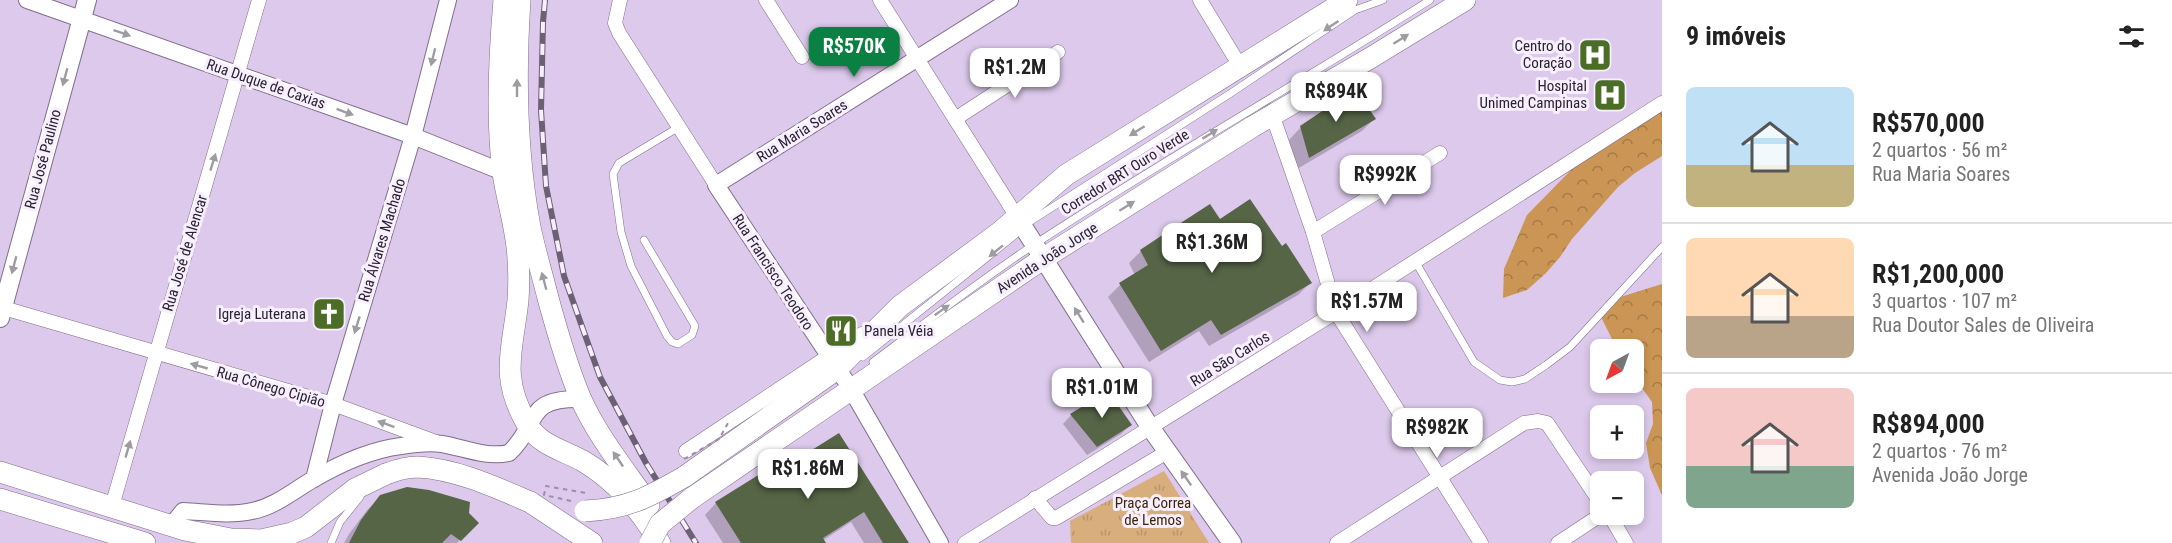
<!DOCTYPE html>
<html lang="pt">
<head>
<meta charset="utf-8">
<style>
  body { margin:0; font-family:"Roboto Condensed",sans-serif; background:#f2f2f2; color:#222; height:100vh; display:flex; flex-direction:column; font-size:22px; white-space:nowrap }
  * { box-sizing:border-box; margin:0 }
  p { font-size:20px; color:#767676 }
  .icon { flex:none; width:33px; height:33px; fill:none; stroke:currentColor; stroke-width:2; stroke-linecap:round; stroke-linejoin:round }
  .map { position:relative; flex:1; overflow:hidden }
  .drawer { display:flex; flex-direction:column; background:#fff; width:510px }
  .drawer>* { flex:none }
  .needle { width:39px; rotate:221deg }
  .tools { position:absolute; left:1590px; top:339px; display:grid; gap:12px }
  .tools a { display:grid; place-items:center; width:54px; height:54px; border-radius:9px; background:#fff; box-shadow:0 3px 9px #0003; font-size:30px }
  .price { position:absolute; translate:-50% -51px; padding:0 14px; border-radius:12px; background:#fff; color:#222; font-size:20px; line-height:39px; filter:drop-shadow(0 2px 3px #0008) }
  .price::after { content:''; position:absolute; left:50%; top:36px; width:18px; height:14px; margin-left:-9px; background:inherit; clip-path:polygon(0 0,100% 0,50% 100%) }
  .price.active { background:#0b8043; color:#fff }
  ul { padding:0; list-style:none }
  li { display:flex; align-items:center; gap:18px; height:150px; padding:0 24px }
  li+li { border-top:2px solid #e0e0e0 }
  li span { display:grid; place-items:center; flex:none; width:168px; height:120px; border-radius:9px; color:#555 }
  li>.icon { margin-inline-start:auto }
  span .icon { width:72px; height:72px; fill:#fffc; stroke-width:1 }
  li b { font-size:26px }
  h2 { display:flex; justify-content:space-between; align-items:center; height:72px; padding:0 24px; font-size:26px }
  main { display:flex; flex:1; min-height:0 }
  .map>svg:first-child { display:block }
  .grass { fill:url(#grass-tufts) }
  .forest { fill:url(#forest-crowns) }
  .shadow { fill:#0003 }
  .building { fill:#556546 }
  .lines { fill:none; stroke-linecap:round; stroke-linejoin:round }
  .service-casing { stroke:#806e8d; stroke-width:8 }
  .minor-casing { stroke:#806e8d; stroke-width:15 }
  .tertiary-casing { stroke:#806e8d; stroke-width:18 }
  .secondary-casing { stroke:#806e8d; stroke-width:20 }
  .primary-casing { stroke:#806e8d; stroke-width:22 }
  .service { stroke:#fff; stroke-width:7 }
  .minor { stroke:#fff; stroke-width:14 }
  .tertiary { stroke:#fff; stroke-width:16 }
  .secondary { stroke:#fff; stroke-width:18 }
  .primary { stroke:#fff; stroke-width:21 }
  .rail-casing { stroke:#6d6075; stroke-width:6 }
  .rail { stroke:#f7effd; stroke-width:4; stroke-dasharray:11; stroke-linecap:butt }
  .primary-bridge-casing { stroke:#806e8d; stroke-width:22; stroke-linecap:butt }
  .path-bridge { stroke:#9c8da8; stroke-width:2; stroke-dasharray:4.5 4.5; stroke-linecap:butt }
  .primary-bridge { stroke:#fff; stroke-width:21 }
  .oneway { fill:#9f9ca1 }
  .labels { text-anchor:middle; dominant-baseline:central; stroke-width:6; stroke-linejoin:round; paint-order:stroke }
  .poi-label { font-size:15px; fill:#2a222f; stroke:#f7effd; text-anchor:end }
  .street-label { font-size:15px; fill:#2a222f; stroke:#f7effd }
  .park-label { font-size:15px; fill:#3c2608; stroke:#f7effd }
</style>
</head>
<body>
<main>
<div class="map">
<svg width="1662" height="543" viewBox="0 0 1662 543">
  <defs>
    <pattern id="grass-tufts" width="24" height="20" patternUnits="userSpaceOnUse" patternTransform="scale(1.5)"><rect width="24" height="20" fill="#d8ae7d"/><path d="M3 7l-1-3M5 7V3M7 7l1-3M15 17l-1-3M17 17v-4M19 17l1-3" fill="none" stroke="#ba956c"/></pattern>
    <pattern id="forest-crowns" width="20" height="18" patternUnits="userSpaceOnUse" patternTransform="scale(1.5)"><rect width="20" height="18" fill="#cb9655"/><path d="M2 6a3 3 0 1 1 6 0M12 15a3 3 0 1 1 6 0" fill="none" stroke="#a57a47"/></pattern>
  </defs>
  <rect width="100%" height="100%" fill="#dcc9eb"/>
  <!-- grass -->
  <path class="grass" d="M1164,471L1209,543H1071L1070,521Z"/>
  <!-- forest -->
  <g class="forest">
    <path d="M1662,106V156L1635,173L1618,187L1572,239L1560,257L1546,273L1527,290L1503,298L1504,269L1527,215L1573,168Z"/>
    <path d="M1662,284V495L1650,468L1646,443L1653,424L1652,402L1634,377V350L1617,349L1598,311L1614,299Z"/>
  </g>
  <!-- shadow -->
  <g class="shadow">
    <path d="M1374,119L1362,131L1297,169L1289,140L1301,127Z"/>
    <path d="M1219,221L1282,248L1310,283L1298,295L1209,346L1199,331L1149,362L1108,297L1120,285L1135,275L1129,263L1141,251Z"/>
    <path d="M1071,415L1130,425L1121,434L1087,455L1063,424Z"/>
    <path d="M839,435L907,543H864L851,522L819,543H723L705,515L716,503L779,472Z"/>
    <path d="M381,497L468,514L477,523L457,543H344L349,534L368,509Z"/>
  </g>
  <!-- building -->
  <g class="building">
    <path d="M1355,89L1376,119L1309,158L1300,126Z"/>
    <path d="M1250,199L1282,246L1286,243L1312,283L1221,335L1211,320L1161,351L1119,283L1148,265L1140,250L1176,226L1210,204L1220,219Z"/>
    <path d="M1108,391L1132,425L1097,447L1070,414Z"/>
    <path d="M839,433L909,543H883L864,512L823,538L826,543H741L715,502L776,464L780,470Z"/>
    <path d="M407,487L429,490L470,502L469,513L479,523L461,541L451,534L442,543H349L361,520L380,495Z"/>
  </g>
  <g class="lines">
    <defs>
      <g id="service">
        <path d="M644,240L695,326L692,335L678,344L672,342L667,336L631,266L621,232L613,174L619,163L679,127"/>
        <path d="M1415,261L1474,362L1500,380L1512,382L1525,379L1546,365L1570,347L1662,247"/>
        <path d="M863,357L1015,235L1023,226L1231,93L1355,10L1383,0"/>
        <path d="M873,362C926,322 979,281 1035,244C1164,159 1300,83 1430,0"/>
        <path d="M331,543L340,522L360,497"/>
      </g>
      <g id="minor">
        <path d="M620,0L615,23L619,33L716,185"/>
        <path d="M766,0L802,57"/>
        <path d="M880,0L1017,217"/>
        <path d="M1200,0L1240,66"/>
        <path d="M1272,114L1313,232L1336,312L1481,543"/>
        <path d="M955,119L1058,52"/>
        <path d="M1313,232L1440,153"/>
        <path d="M0,307L333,404L436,442"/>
        <path d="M686,451L862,334"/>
        <path d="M1035,498L1052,518H1056L1167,452"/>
        <path d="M112,506L259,0"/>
        <path d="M1609,514L1626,543"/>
        <path d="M965,543L1336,312L1662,103"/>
        <path d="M1337,543L1524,423L1538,421L1547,423L1600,502"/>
        <path d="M1558,543L1602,514"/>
      </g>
      <g id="tertiary">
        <path d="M27,0L413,136L503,172"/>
        <path d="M314,479L333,404L413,136L448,0"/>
        <path d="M171,526L183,511C206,512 229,516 252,511C274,507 293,491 312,480C339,464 370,450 401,446C413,444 430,442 442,444C465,448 486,458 509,453C541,423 523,398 581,399"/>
        <path d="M940,543L851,389L716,185L1010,0"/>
      </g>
      <g id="secondary">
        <path d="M1017,217L1150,427L1232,543"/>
        <path d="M0,318L87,0"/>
      </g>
      <g id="primary">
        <path d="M504,0C499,57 496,117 503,173C507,201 517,230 518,259C519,272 519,286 518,300C513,349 499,376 527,424C539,445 563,450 583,461C618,482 639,509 660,543"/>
        <path d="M520,0C515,76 516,152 530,227C535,251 542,274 548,298C557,331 567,366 580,397C597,436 626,471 649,505"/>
        <path d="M0,472L185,530L231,539L261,540L292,533L306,527L355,489L386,474"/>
        <path d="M684,477L837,369L900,306L1000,232L1066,175L1347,0"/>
        <path d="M692,498L1044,258L1252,127L1372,57L1465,0"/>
        <path d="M0,499L145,543"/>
        <path d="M530,502L592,543"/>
      </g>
    </defs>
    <!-- service casing -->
    <use href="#service" class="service-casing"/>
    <!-- minor casing -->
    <use href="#minor" class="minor-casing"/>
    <!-- tertiary casing -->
    <use href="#tertiary" class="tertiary-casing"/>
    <!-- secondary casing -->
    <use href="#secondary" class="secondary-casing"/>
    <!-- primary casing -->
    <use href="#primary" class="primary-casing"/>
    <!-- service -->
    <use href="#service" class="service"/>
    <!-- minor -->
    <use href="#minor" class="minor"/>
    <!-- tertiary -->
    <use href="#tertiary" class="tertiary"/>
    <!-- secondary -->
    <use href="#secondary" class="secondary"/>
    <!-- primary -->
    <use href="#primary" class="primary"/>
    <defs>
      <path id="rail" d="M545,0L543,22L541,110L546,186L564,276L600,377L646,463L696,543"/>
    </defs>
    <!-- rail casing -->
    <use href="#rail" class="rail-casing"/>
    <!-- rail -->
    <use href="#rail" class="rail"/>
    <defs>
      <g id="primary-bridge">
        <path d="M386,474C396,470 407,467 418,467C456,469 495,487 530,502"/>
        <path d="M585,511C627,509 649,497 684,477"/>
        <path d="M650,543L660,524L692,498"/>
      </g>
    </defs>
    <!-- primary-bridge casing -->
    <use href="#primary-bridge" class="primary-bridge-casing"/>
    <!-- path-bridge -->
    <g class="path-bridge">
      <path d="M684,459L719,439L728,423"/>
      <path d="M571,501L544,495L546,486L586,493"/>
    </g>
    <!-- primary-bridge -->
    <use href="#primary-bridge" class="primary-bridge"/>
  </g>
  <!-- one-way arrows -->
  <defs><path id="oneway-solid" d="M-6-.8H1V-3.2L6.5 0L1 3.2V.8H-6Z" transform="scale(1.5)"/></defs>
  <g class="oneway">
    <use href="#oneway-solid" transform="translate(1331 26) rotate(146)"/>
    <use href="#oneway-solid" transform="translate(122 33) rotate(19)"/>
    <use href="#oneway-solid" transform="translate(1401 39) rotate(-32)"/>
    <use href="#oneway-solid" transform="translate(433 57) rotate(104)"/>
    <use href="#oneway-solid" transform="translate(65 77) rotate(105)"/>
    <use href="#oneway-solid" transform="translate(517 88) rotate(-90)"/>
    <use href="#oneway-solid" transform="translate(345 112) rotate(20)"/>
    <use href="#oneway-solid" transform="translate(1137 131) rotate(148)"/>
    <use href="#oneway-solid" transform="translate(1210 134) rotate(-32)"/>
    <use href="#oneway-solid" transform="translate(213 162) rotate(-73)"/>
    <use href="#oneway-solid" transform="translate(1127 206) rotate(-32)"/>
    <use href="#oneway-solid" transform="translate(996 251) rotate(141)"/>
    <use href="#oneway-solid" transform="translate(14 265) rotate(105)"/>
    <use href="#oneway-solid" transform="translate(544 281) rotate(-105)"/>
    <use href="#oneway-solid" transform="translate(942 310) rotate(-35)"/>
    <use href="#oneway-solid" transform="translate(1079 315) rotate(-122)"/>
    <use href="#oneway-solid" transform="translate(357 325) rotate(107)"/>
    <use href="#oneway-solid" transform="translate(199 366) rotate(-164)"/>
    <use href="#oneway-solid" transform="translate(386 424) rotate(-160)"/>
    <use href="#oneway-solid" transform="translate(128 449) rotate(-74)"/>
    <use href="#oneway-solid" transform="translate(618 459) rotate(-124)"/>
    <use href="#oneway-solid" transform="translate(1186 478) rotate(-125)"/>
  </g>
  <!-- icons -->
  <defs>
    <symbol id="hospital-square" viewBox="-11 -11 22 22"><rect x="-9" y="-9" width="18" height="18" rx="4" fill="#4b6d25" stroke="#f7effd"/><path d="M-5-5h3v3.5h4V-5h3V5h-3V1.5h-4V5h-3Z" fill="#fff"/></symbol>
    <symbol id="church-square" viewBox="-11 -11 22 22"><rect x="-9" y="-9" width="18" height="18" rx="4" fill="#4b6d25" stroke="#f7effd"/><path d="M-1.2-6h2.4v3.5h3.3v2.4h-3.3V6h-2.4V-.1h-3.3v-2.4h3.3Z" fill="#fff"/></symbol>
    <symbol id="restaurant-square" viewBox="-11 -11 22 22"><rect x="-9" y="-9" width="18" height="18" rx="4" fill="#4b6d25" stroke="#f7effd"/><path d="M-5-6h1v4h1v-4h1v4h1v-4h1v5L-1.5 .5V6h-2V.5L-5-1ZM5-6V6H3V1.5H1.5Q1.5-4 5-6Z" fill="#fff"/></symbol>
  </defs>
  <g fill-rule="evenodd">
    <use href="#hospital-square" x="1576" y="36" width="38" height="38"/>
    <use href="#hospital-square" x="1591" y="76" width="38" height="38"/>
    <use href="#church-square" x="310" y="295" width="38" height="38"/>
    <use href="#restaurant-square" x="822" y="312" width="38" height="38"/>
  </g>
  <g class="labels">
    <!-- poi labels -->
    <g class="poi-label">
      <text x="1572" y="46">Centro do<tspan x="1572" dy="17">Coração</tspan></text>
      <text x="1587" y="86">Hospital<tspan x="1587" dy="17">Unimed Campinas</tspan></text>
      <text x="306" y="314">Igreja Luterana</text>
      <text x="864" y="331" text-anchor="start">Panela Véia</text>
    </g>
    <!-- street labels -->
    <g class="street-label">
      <text transform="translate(266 84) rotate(19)">Rua Duque de Caxias</text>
      <text transform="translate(802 131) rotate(-32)">Rua Maria Soares</text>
      <text transform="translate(43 159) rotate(-75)">Rua José Paulino</text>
      <text transform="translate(1125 172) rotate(-32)">Corredor BRT Ouro Verde</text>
      <text transform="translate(382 240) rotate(-73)">Rua Álvares Machado</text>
      <text transform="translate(185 253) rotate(-73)">Rua José de Alencar</text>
      <text transform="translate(1047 258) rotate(-33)">Avenida João Jorge</text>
      <text transform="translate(773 272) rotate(57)">Rua Francisco Teodoro</text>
      <text transform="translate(1230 359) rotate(-32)">Rua São Carlos</text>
      <text transform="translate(271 387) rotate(16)">Rua Cônego Cipião</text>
    </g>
    <!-- park labels -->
    <g class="park-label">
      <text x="1153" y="503">Praça Correa<tspan x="1153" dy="17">de Lemos</tspan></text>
    </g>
  </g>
</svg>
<div class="tools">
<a><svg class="needle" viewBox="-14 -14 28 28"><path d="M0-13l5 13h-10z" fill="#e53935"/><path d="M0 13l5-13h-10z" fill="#767676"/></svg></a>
<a>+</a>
<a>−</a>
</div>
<b class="price active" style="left:854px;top:78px">R$570K</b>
<b class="price" style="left:1015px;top:99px">R$1.2M</b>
<b class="price" style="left:1336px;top:123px">R$894K</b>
<b class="price" style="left:1385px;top:206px">R$992K</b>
<b class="price" style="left:1212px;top:274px">R$1.36M</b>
<b class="price" style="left:1367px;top:333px">R$1.57M</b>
<b class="price" style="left:1102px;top:419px">R$1.01M</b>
<b class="price" style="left:1437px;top:459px">R$982K</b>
<b class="price" style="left:808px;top:500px">R$1.86M</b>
</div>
<section class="drawer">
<h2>9 imóveis<svg class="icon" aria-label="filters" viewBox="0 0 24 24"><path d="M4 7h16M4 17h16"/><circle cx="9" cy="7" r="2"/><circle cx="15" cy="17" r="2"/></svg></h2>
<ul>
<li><span style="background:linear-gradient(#bfe0f5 65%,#c2b280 0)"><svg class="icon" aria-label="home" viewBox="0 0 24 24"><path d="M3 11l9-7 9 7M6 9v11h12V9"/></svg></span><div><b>R$570,000</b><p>2 quartos · 56 m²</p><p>Rua Maria Soares</p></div></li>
<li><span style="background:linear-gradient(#ffd9b3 65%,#b9a48a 0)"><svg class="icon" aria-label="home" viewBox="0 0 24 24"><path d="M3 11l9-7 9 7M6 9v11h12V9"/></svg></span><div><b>R$1,200,000</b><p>3 quartos · 107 m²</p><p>Rua Doutor Sales de Oliveira</p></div></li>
<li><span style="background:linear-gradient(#f6c9c9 65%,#7fa58c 0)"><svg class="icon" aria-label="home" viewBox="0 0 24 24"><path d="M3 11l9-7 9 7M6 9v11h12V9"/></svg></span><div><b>R$894,000</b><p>2 quartos · 76 m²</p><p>Avenida João Jorge</p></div></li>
</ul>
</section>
</main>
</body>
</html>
